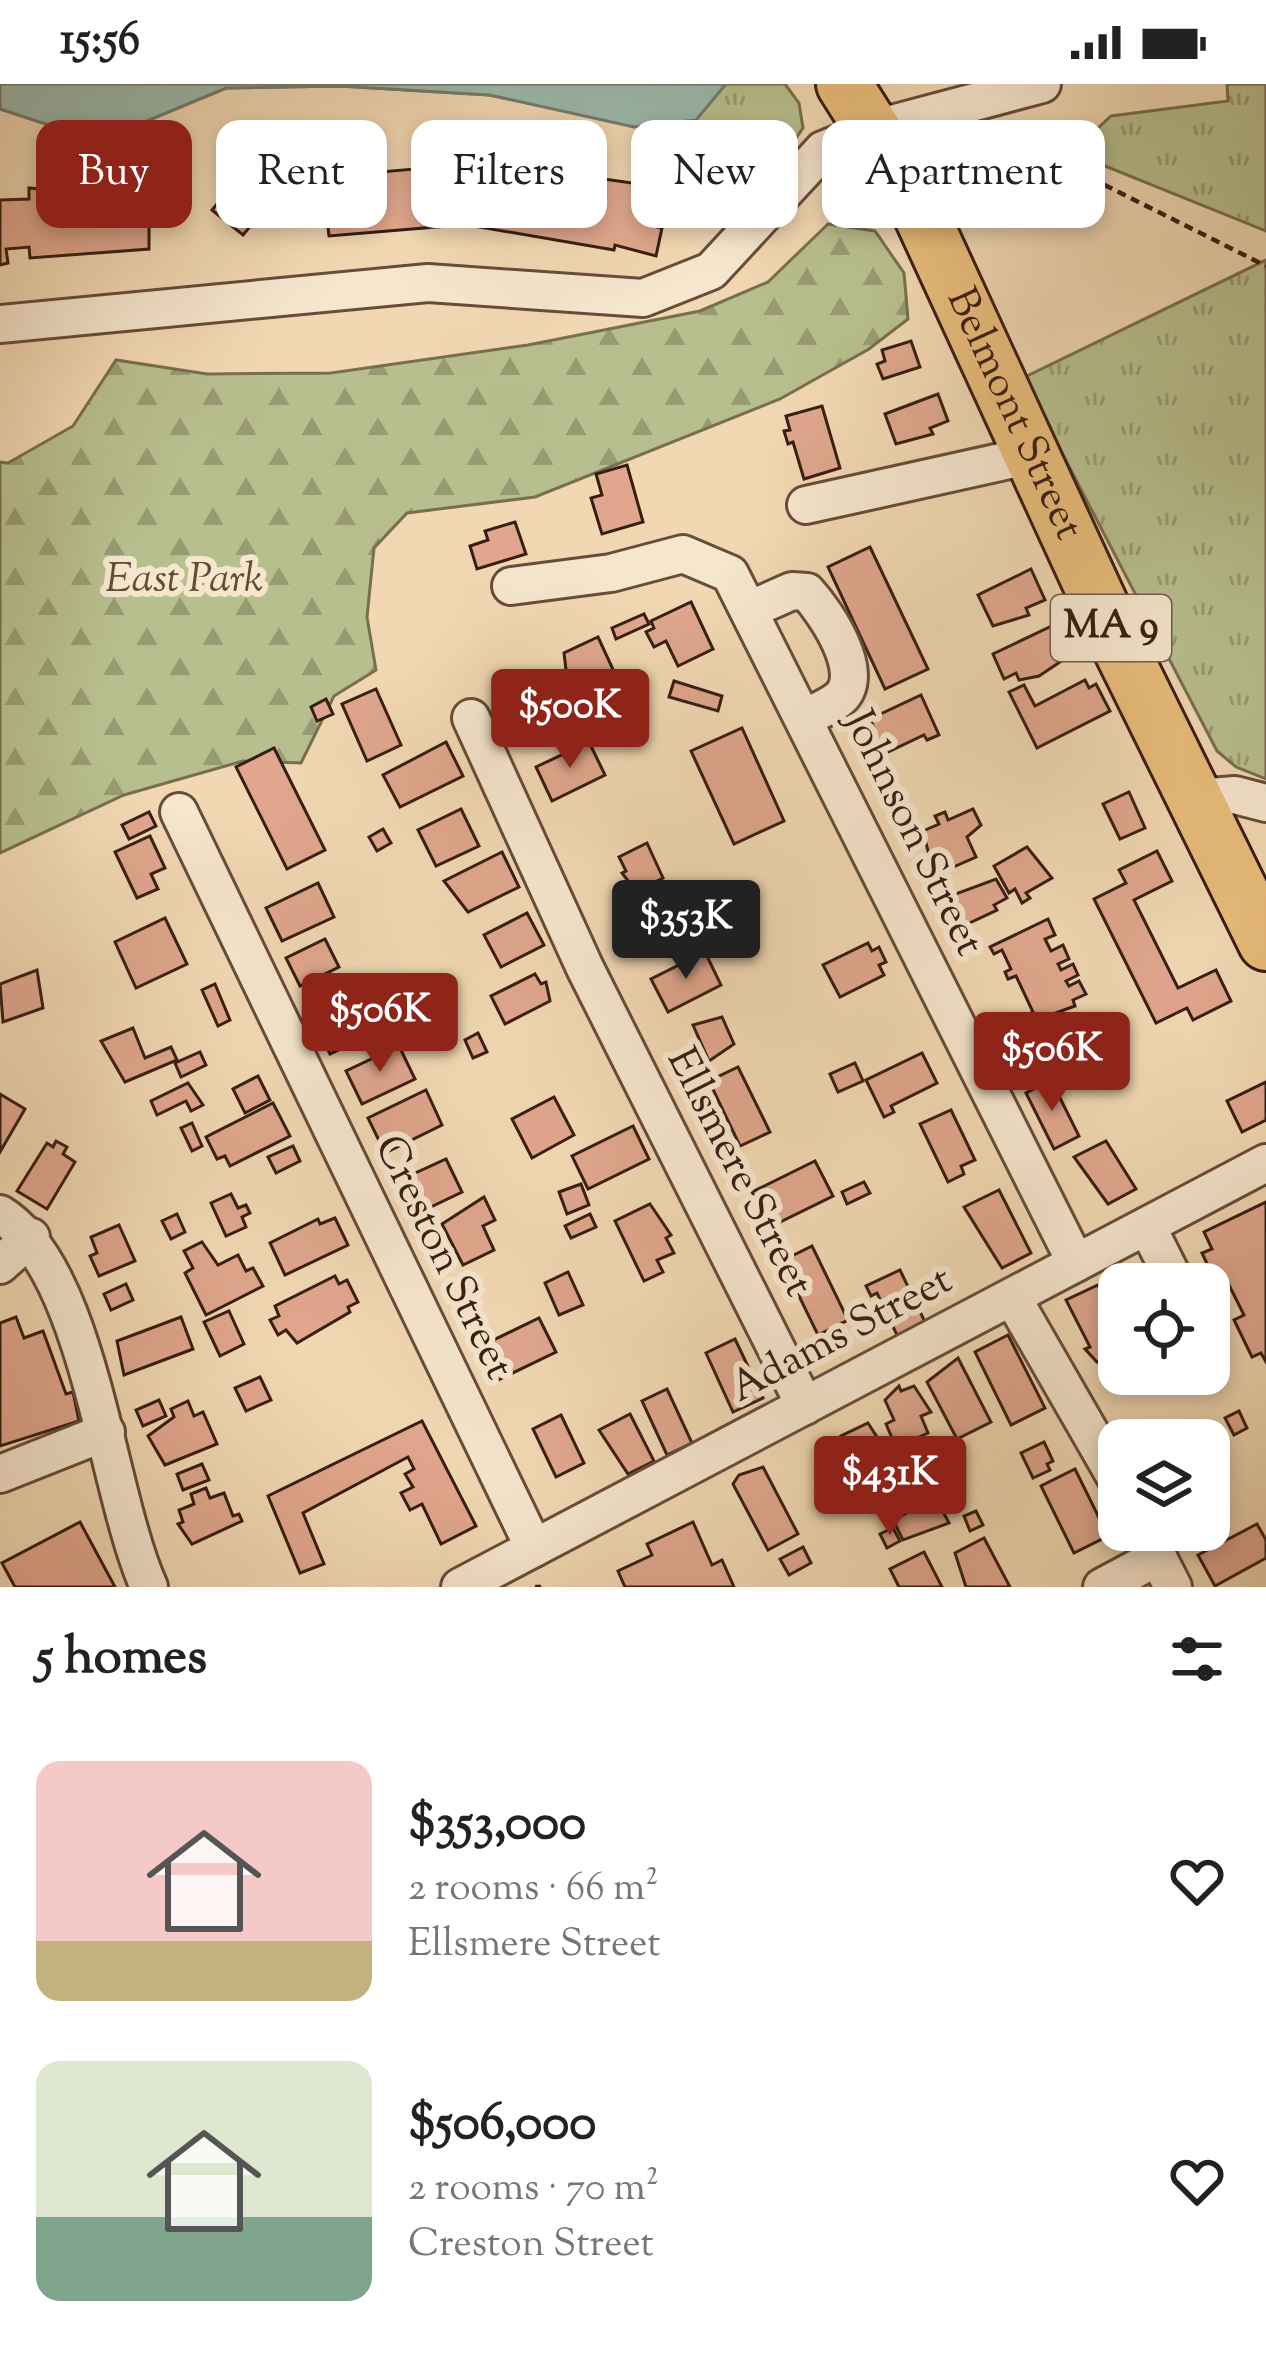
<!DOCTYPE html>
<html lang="en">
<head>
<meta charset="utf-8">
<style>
  body { margin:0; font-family:"Sorts Mill Goudy",serif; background:#f2f2f2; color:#222; height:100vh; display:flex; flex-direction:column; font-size:45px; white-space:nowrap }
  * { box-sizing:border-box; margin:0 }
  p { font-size:39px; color:#767676 }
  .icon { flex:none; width:66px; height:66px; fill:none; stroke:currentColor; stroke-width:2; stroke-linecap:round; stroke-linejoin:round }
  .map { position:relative; height:1503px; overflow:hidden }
  .panel { display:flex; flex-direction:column; background:#fff; flex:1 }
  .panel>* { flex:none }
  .banner { position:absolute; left:36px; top:36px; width:1194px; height:108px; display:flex; gap:24px }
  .tools { position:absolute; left:1098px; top:1179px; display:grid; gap:24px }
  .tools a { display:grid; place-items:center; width:132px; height:132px; border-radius:24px; background:#fff; box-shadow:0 6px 18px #0003; font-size:60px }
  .price { position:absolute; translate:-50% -102px; padding:0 27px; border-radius:12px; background:#8f2418; color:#fff; font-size:39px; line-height:78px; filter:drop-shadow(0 3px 6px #0008) }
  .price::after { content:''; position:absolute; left:50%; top:72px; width:36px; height:27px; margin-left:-18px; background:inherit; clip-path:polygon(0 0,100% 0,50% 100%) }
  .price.active { background:#222; color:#fff }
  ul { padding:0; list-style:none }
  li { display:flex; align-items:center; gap:36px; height:300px; padding:0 36px }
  li span { display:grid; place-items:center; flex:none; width:336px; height:240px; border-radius:24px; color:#555 }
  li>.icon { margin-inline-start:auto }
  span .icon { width:144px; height:144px; fill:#fffc; stroke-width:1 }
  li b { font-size:51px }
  h2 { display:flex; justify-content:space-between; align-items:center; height:144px; padding:0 36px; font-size:51px }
  .chip { padding:0 42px; border-radius:24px; background:#fff; box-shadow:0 6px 18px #0003; font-size:42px; line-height:108px }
  .chip.active { background:#8f2418; color:#fff }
  .status { display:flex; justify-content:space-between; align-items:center; height:84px; padding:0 60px; background:#fff; direction:ltr }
  .status svg { height:33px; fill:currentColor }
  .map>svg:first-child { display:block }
  .forest { fill:url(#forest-firs); stroke:#786e50; stroke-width:3 }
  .park { fill:url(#park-tufts); stroke:#786e50; stroke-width:3 }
  .water { fill:#9bbaae; stroke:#737b70; stroke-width:3 }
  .building { fill:#e0a78e; stroke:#381d12; stroke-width:3 }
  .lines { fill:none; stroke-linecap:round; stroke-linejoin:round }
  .minor-casing { stroke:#664c3a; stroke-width:42 }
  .highway-casing { stroke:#381d12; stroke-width:60 }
  .path { stroke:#381d12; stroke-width:4.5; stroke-dasharray:9 6; stroke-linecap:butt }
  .minor { stroke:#f6e6ce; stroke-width:36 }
  .highway { stroke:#e8bc7a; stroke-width:54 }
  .labels { text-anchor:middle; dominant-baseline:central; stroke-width:12; stroke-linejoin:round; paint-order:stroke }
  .shield { fill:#f6e6ce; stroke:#71594a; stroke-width:3 }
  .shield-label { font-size:39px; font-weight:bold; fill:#381d12 }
  .street-label { font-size:42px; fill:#381d12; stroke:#f6e6ce }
  .park-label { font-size:42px; font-style:italic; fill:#5e4e37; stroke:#f6e6ce }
</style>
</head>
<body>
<div class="status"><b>15:56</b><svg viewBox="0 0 49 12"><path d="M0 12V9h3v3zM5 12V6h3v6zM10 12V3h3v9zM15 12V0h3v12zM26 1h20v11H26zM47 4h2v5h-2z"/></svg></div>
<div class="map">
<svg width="1266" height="1503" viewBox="0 0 1266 1503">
  <defs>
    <pattern id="forest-firs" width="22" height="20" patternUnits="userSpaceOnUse" patternTransform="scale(3)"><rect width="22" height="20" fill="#b8bf8e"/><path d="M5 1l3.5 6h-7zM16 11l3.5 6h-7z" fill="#979b73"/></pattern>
    <pattern id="park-tufts" width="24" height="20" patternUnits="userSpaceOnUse" patternTransform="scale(3)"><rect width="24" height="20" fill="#b8bf8e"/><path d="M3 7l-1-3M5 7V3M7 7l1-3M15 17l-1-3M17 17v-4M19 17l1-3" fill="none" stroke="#979b73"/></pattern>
  </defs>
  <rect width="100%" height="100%" fill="#f1d8b3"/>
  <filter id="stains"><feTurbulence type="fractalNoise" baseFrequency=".00167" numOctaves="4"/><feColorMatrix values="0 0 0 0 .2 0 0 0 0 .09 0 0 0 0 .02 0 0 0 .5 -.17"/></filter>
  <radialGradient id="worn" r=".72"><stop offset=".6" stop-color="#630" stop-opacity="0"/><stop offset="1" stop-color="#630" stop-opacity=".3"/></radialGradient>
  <!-- forest -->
  <path class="forest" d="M828,140L875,147L904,189L908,235L869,265L780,315L535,413L407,429L374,464L367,533L376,586L334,612L301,679L243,677L124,711L0,769V378L8,379L73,342L116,276L207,290L331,289L528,261L700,227L768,198Z"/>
  <!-- park -->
  <g class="park">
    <path d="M0,0H785L799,19L803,44L766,98L721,59L489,11L340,2L226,4L118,49L58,44L0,25Z"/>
    <path d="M1227,0H1266V147L1105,82L1094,66L1096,46L1111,32L1228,17Z"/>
    <path d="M1266,176V695L1236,683L1217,667L1023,294Z"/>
  </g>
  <!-- water -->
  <path class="water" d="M0,0H726L696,36L634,43L490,11L340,2L226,4L118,49L58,44L0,25Z"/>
  <!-- building -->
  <g class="building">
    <path d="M440,76V84L461,80L483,84L485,78L653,102L645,134L648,141L662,144L656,172L615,161L614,166L468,141L469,129L447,131V142L329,152L325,116L311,117L308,88L340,85L341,91L355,90L354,84L380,82L381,88L415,85L414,78Z"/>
    <path d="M238,95L268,121L243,151L212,126Z"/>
    <path d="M129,99H161V129H149V165L30,174L29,163L6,165L8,179L0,181V116L29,115V104L89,110V103L117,102L116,107L129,108Z"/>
    <path d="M911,257L920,283L883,295L877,280L885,277L882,266Z"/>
    <path d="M938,310L948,337L930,344L933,350L896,360L885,330Z"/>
    <path d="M822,322L840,384L804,395L793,358L788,360L784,347L790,346L786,332Z"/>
    <path d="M627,381L643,438L602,450L591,414L602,411L596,390Z"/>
    <path d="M515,438L526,470L477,485L470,462L488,456L485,447Z"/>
    <path d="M870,463L928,585L885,605L828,483Z"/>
    <path d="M1031,485L1045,516L1026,524L1029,531L993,542L978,511Z"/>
    <path d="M691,518L713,565L678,582L666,557L654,563L646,548L654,544L651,537Z"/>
    <path d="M644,530L649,540L616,555L612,544Z"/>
    <path d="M1058,539L1072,570L1039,592L1019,596L1016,589L1004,595L993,570Z"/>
    <path d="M598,553L617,594L584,610L574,591L567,594L564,569Z"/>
    <path d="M537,587L557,629L523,645L503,603Z"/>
    <path d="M1085,596L1089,604L1096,600L1110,627L1037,664L1009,608L1024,601L1035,622Z"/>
    <path d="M674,597L722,612L718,627L669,613Z"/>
    <path d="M376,605L401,661L367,677L342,620Z"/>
    <path d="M921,611L939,651L927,656L924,651L886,669L882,660L875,663L868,648L874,644L870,635Z"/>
    <path d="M326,615L333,630L317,637L311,623Z"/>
    <path d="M632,621L644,647L624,657L611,631Z"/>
    <path d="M742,644L784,737L734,760L691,667Z"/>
    <path d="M446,658L463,692L400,723L383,691Z"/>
    <path d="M589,658L605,691L552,717L536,683Z"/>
    <path d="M274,664L325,766L287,785L236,683Z"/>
    <path d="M1129,708L1145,744L1120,755L1103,720Z"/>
    <path d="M461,725L479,762L436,782L418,746Z"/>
    <path d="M973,725L981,741L967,753L976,773L942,788L936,773L930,775L923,747L939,740L935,732L945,728L948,736Z"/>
    <path d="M149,728L156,742L129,755L122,741Z"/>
    <path d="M383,745L391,759L377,767L369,753Z"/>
    <path d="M150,752L165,784L151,790L158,805L137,814L115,768Z"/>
    <path d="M647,759L663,794L636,807L622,789L626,787L619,773Z"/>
    <path d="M1027,763L1052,794L1026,809L1030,814L1022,819L1015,805L1009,809L994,782Z"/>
    <path d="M1157,767L1172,797L1134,816L1178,904L1216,886L1231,917L1193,936L1187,924L1156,939L1094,815L1126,799L1119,786Z"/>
    <path d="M502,768L519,803L468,828L444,797Z"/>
    <path d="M996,795L1007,814L994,821L997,826L963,842L950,812Z"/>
    <path d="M318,799L334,833L282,857L266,824Z"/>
    <path d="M688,803L703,843L666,861L647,822Z"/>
    <path d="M527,829L544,861L501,883L484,851Z"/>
    <path d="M165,834L187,880L136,904L115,858Z"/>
    <path d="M1048,835L1055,851L1045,855L1051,867L1063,861L1069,875L1058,880L1061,886L1073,880L1078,891L1066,897L1069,902L1079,897L1086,910L1073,916L1075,922L1028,939L1024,932L1033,928L1016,892L1008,895L1005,888L1011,885L1002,866L994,870L990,863Z"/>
    <path d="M325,855L339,883L300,902L286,874Z"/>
    <path d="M868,859L872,867L879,863L886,878L879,881L884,891L840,913L823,881Z"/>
    <path d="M705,868L721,901L668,928L651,895Z"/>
    <path d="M37,886L43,924L3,938L0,900Z"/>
    <path d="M535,890L541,900L546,898L550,917L505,940L491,912Z"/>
    <path d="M215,900L230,936L218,942L202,906Z"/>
    <path d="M374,908L390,941L330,970L314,937Z"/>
    <path d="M722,933L734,960L709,977L693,941Z"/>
    <path d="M133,944L145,974L171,963L177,976L125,998L101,957Z"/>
    <path d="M478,949L487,968L473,974L465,956Z"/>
    <path d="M399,962L415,995L362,1020L346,987Z"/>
    <path d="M200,968L206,981L181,993L175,979Z"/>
    <path d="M922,969L937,999L891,1022L894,1028L884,1033L866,996Z"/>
    <path d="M855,979L863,997L838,1008L830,990Z"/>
    <path d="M738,983L770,1048L740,1062L709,997Z"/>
    <path d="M258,992L270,1016L245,1029L233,1005Z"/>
    <path d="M1051,996L1079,1052L1054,1065L1026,1009Z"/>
    <path d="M1266,998V1036L1242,1048L1227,1017Z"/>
    <path d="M188,999L203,1021L191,1027L186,1017L157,1031L151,1017Z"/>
    <path d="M426,1006L442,1041L385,1069L368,1034Z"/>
    <path d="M0,1010L25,1025L0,1068Z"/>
    <path d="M554,1013L574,1051L532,1074L512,1035Z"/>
    <path d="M273,1019L290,1052L230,1082L225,1072L217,1075L206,1053Z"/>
    <path d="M951,1026L975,1076L961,1082L964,1090L948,1098L920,1040Z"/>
    <path d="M192,1039L202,1062L192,1067L181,1044Z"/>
    <path d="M633,1042L649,1075L588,1105L572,1072Z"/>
    <path d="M56,1057L67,1063L63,1070L75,1078L47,1125L17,1107L47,1059L53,1063Z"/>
    <path d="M1106,1057L1136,1105L1108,1120L1074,1073Z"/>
    <path d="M293,1062L300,1077L276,1089L268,1073Z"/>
    <path d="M446,1075L462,1108L414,1131L398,1097Z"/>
    <path d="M815,1077L833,1112L770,1143L752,1108Z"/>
    <path d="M864,1098L870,1109L847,1120L842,1108Z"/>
    <path d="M581,1100L589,1121L567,1130L559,1108Z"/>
    <path d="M999,1106L1031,1169L1002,1184L964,1123Z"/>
    <path d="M231,1110L238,1124L246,1121L250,1129L242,1133L246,1143L226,1152L211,1119Z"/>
    <path d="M484,1113L495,1136L483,1142L494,1166L463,1181L442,1140Z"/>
    <path d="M1266,1118V1278L1261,1269L1252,1273L1234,1236L1244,1231L1229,1201L1219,1205L1202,1169L1212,1165L1204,1148Z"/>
    <path d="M650,1120L671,1151L666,1154L674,1169L657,1176L663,1188L644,1197L615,1137Z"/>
    <path d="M177,1130L185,1148L171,1155L162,1137Z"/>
    <path d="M590,1130L596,1143L571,1154L565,1142Z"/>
    <path d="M335,1134L348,1161L285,1191L270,1159L318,1135L320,1140Z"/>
    <path d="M119,1141L135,1177L99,1192L90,1172L97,1169L91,1153Z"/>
    <path d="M202,1158L218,1181L238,1171L246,1187L253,1184L263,1202L206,1231L185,1189L193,1184L184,1167Z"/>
    <path d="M812,1162L848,1236L818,1251L782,1177Z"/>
    <path d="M900,1186L925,1238L897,1251L877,1209L871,1212L866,1202Z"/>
    <path d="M568,1188L583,1221L559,1231L545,1199Z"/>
    <path d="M335,1192L339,1200L347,1196L358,1218L348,1223L350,1228L297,1259L286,1246L278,1251L270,1236L279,1232L275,1222Z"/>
    <path d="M126,1200L133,1216L111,1226L104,1210Z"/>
    <path d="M1098,1201L1119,1244V1266L1097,1278L1085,1265L1090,1263L1066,1216Z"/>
    <path d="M229,1227L244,1260L220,1272L204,1238Z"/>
    <path d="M16,1233L24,1254L43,1247L66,1310L73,1308L79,1337L0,1362V1239Z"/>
    <path d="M181,1233L193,1265L124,1291L117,1257Z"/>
    <path d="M539,1234L556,1268L492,1299L479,1263Z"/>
    <path d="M1008,1251L1045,1324L1011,1341L975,1268Z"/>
    <path d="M735,1255L763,1314L733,1328L706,1269Z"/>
    <path d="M958,1274L991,1338L957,1355L927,1298Z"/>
    <path d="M260,1293L271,1316L246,1327L235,1304Z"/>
    <path d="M899,1302L901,1307L914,1302L931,1328L921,1332L928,1349L896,1363L886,1340L894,1336L885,1316Z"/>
    <path d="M667,1305L692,1359L667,1371L642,1317Z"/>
    <path d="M159,1316L166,1332L143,1342L136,1326Z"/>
    <path d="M188,1317L194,1332L203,1328L217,1360L165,1381L148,1352L174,1333L171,1325Z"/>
    <path d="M1239,1327L1247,1344L1234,1351L1225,1334Z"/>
    <path d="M630,1330L654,1377L628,1390L599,1346Z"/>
    <path d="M561,1331L584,1379L556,1393L533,1345Z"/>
    <path d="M422,1337L476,1442L441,1460L422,1420L410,1426L401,1409L413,1403L405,1390L414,1385L408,1373L303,1429L324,1480L300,1489L268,1412Z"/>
    <path d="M868,1339L893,1378L887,1381L891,1390L865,1403L858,1389L851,1393L841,1375L851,1370L841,1352Z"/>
    <path d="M1207,1343L1223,1375L1209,1383V1356H1182Z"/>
    <path d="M1044,1358L1053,1377L1047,1380L1050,1386L1033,1394L1021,1369Z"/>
    <path d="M910,1361L920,1383L910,1389L899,1367Z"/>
    <path d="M202,1380L209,1396L183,1406L177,1390Z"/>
    <path d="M763,1383L798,1450L768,1466L733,1400L739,1391Z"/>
    <path d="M1075,1385L1108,1452L1074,1469L1041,1402Z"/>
    <path d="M912,1403L918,1417L899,1426L892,1412Z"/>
    <path d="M206,1404L210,1414L224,1409L233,1432L239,1430L242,1437L192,1460L178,1440L183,1438L179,1426L194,1420L191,1410Z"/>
    <path d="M936,1414L949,1439L903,1456L893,1436Z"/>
    <path d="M976,1427L983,1441L970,1447L964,1432Z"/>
    <path d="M80,1438L115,1503H15L2,1479Z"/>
    <path d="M693,1438L712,1481L722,1476L734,1503H625L618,1487L652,1471L647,1460Z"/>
    <path d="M1257,1440L1266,1456V1474L1215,1502L1198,1471Z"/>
    <path d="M893,1444L900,1457L887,1464L880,1450Z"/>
    <path d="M984,1454L1010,1503H966L955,1469Z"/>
    <path d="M803,1463L811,1479L789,1491L780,1475Z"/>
    <path d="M924,1468L942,1503H899L890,1485Z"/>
  </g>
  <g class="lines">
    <defs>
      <g id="minor">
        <path d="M0,240L428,199L643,214L711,187L823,66L877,44L1042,0"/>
        <path d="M806,421L1032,371"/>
        <path d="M511,502L611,489L683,470L730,490L1076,1179"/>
        <path d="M749,526L792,507L807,508C826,529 867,589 840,614C831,622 816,628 805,634"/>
        <path d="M471,634L585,884L805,1322"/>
        <path d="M1196,714L1235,711L1266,719"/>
        <path d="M179,728L534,1464"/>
        <path d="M0,1130C90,1185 106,1408 149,1503"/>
        <path d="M1147,1142L1176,1200"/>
        <path d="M0,1181L31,1153"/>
        <path d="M1012,1213L1119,1399"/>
        <path d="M0,1390L106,1348"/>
        <path d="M1144,1446L1173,1503"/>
        <path d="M460,1503L1266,1079"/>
        <path d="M1102,1503L1158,1473"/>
      </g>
      <g id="highway">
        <path id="s1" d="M844,0L907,100L1118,559L1266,859"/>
      </g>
    </defs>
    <!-- minor casing -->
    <use href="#minor" class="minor-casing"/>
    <!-- highway casing -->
    <use href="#highway" class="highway-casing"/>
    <!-- path -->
    <g class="path">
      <path d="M1019,41L1059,78L1266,182"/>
      <path d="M535,1503H541"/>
    </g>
    <!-- minor -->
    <use href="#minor" class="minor"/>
    <!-- highway -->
    <use href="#highway" class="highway"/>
  </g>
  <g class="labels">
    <!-- shield labels -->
    <rect class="shield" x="1051" y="511" width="120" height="66" rx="9"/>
    <g class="shield-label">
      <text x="1111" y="544">MA 9</text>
    </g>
    <!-- street labels -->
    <g class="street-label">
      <text stroke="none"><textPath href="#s1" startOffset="372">Belmont Street</textPath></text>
      <text transform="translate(912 750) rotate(64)">Johnson Street</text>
      <text transform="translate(738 1089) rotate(63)">Ellsmere Street</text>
      <text transform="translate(442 1174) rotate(64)">Creston Street</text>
      <text transform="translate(842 1252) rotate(-28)">Adams Street</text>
    </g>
    <!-- park labels -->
    <g class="park-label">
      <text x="184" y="497">East Park</text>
    </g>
  </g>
  <rect width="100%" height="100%" filter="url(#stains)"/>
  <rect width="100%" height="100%" fill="url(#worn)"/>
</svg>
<div class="tools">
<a><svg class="icon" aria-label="locate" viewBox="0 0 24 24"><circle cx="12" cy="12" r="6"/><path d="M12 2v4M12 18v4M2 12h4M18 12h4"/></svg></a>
<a><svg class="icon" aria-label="layers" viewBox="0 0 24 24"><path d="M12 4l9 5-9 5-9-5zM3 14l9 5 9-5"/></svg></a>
</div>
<b class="price" style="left:570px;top:687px">$500K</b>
<b class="price active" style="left:686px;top:898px">$353K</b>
<b class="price" style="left:380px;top:991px">$506K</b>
<b class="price" style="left:1052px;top:1030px">$506K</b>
<b class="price" style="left:890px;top:1454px">$431K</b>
<div class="banner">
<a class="chip active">Buy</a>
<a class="chip">Rent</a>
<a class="chip">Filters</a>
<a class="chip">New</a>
<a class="chip">Apartment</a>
</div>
</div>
<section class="panel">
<h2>5 homes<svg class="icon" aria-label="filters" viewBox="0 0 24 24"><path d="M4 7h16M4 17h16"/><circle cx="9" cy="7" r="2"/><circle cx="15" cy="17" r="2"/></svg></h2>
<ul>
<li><span style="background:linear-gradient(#f6c9c9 75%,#c2b280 0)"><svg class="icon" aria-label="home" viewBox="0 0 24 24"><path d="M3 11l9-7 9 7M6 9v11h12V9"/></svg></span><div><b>$353,000</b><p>2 rooms · 66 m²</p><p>Ellsmere Street</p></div><svg class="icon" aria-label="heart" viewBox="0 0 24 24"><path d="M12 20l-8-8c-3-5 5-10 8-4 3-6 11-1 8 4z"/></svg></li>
<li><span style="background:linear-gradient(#dfe7d0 65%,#7fa58c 0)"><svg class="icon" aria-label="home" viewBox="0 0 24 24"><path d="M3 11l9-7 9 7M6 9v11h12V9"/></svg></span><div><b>$506,000</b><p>2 rooms · 70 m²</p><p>Creston Street</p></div><svg class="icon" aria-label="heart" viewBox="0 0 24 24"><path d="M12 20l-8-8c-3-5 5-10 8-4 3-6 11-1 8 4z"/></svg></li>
</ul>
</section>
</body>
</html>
